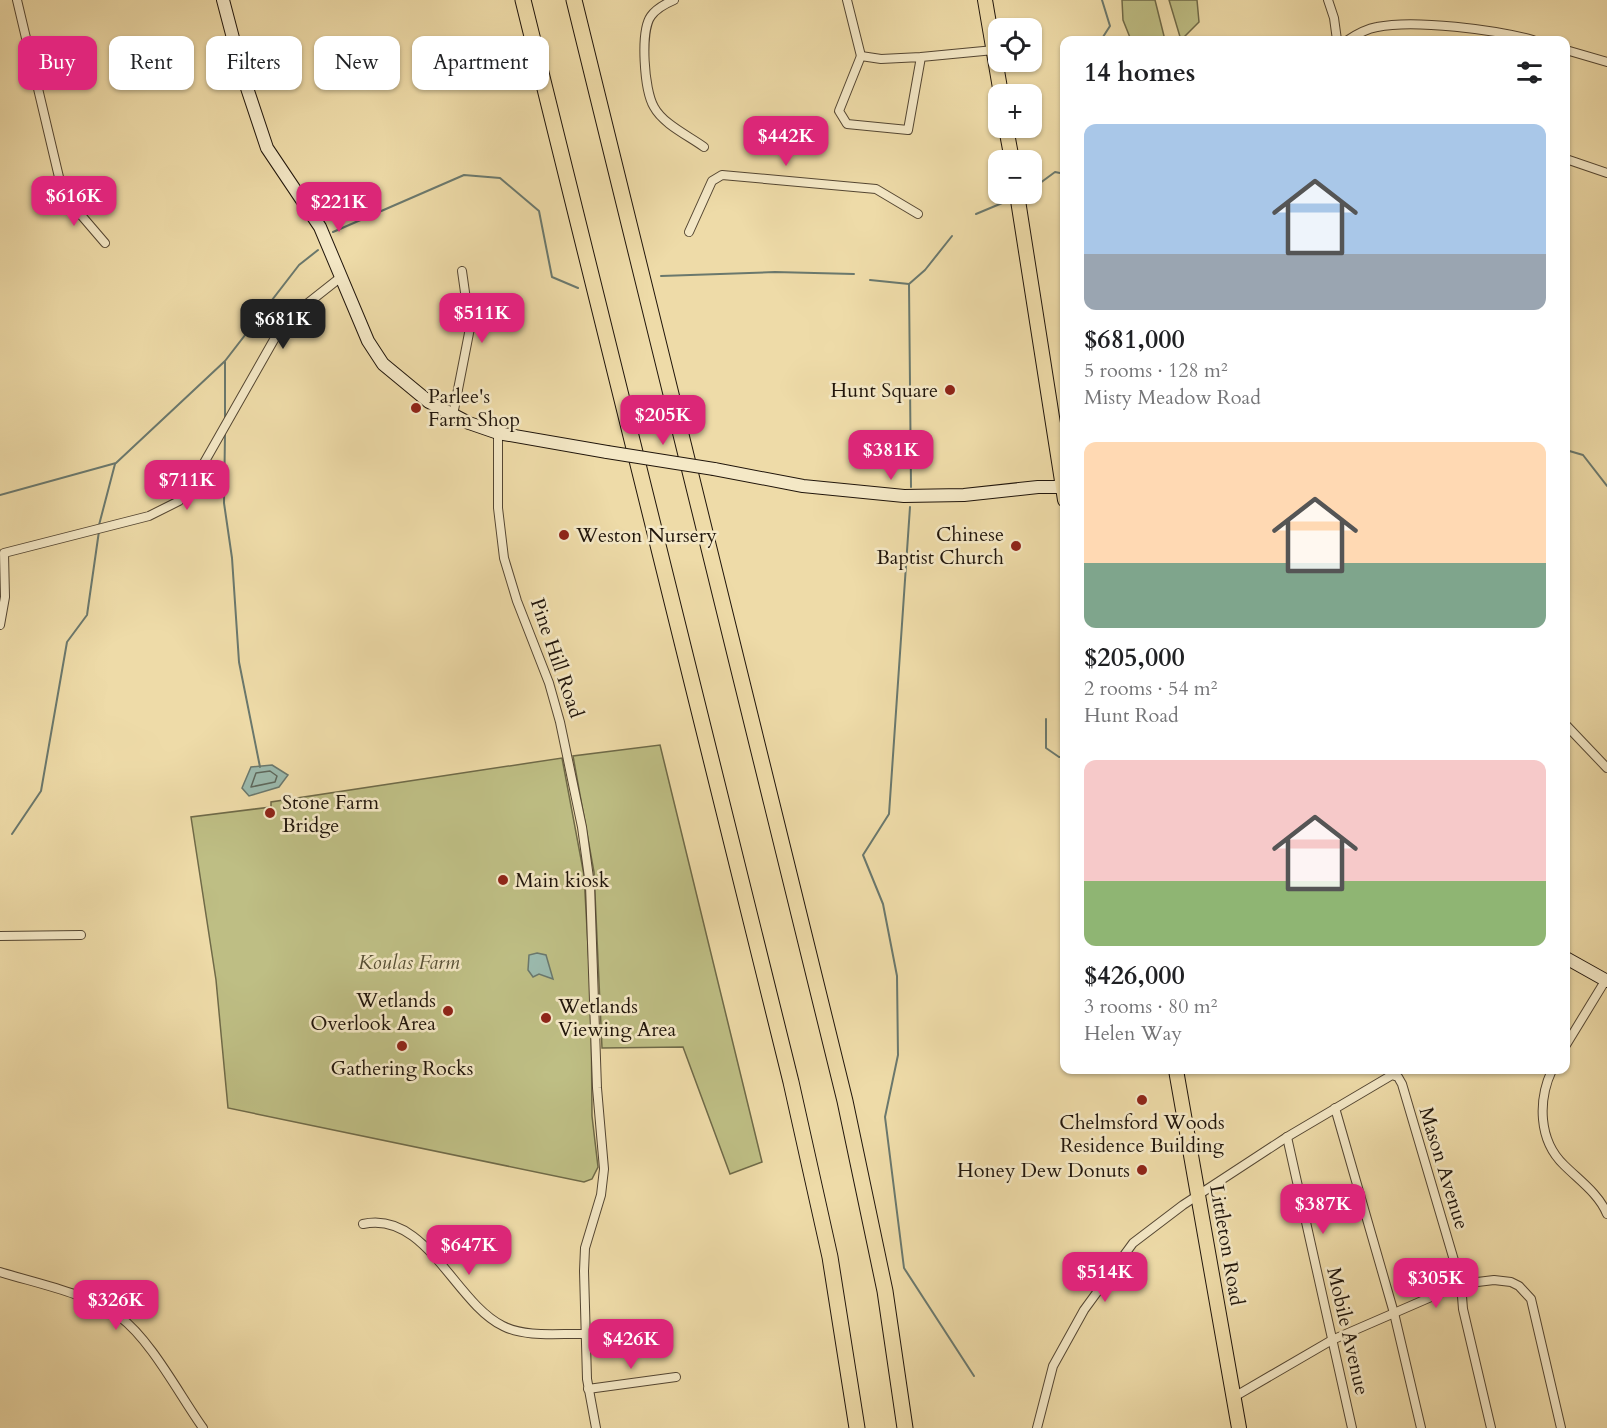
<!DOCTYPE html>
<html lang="en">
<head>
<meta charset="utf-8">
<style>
  body { margin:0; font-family:Cardo,serif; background:#f6f6f6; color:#202124; height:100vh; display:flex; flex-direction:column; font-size:22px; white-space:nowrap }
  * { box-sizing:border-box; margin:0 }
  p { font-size:20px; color:#757577 }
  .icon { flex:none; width:33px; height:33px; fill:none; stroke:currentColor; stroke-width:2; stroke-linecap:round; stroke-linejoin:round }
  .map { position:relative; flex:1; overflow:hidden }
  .details { position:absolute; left:1060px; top:36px; width:510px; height:1038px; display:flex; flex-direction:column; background:#fff; border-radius:12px; box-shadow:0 2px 4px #0004 }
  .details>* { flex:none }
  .hud { position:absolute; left:18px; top:36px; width:570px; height:54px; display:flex; gap:12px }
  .controls { position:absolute; left:988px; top:18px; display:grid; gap:12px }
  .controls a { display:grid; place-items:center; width:54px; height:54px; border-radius:12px; background:#fff; box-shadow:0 2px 4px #0004; font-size:30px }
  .price { position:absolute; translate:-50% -51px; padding:0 14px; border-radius:12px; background:#db2777; color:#fff; font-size:20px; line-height:39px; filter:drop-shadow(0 2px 3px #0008) }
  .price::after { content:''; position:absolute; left:50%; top:36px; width:18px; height:14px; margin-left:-9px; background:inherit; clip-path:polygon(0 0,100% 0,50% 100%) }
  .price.current { background:#222; color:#fff }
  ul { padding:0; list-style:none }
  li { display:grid; align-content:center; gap:12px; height:318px; padding:0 24px }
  li span { display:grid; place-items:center; height:186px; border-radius:12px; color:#555 }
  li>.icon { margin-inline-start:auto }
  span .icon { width:108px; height:108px; fill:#fffc; stroke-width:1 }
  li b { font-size:26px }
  h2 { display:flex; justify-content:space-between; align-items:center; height:72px; padding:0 24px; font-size:26px }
  .chip { padding:0 21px; border-radius:12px; background:#fff; box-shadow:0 2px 4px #0004; font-size:21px; line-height:54px }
  .chip.current { background:#db2777; color:#fff }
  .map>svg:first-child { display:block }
  .green { fill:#bebe84; stroke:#6f6a48; stroke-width:1.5 }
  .water { fill:#9bbaae; stroke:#6a786d; stroke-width:1.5 }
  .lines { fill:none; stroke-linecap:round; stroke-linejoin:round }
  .shore { stroke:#5e685c; stroke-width:1.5 }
  .stream { stroke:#6a786d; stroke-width:2 }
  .street-casing { stroke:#544632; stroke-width:10 }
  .secondary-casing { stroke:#20150b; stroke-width:14 }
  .primary-casing { stroke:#20150b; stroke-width:16 }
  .highway-casing { stroke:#20150b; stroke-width:17 }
  .street { stroke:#f4e8c6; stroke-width:8 }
  .secondary { stroke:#f4e8c6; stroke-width:12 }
  .primary { stroke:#eedba8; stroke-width:14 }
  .highway { stroke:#eedba8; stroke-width:15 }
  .secondary-bridge-casing { stroke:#20150b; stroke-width:14; stroke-linecap:butt }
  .secondary-bridge { stroke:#f4e8c6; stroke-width:12 }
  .poi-dot { fill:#8f2418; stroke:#f4e8c6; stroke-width:2 }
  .labels { text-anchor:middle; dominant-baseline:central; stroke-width:5; stroke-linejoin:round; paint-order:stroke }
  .poi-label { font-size:20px; fill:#20150b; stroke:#f4e8c6; text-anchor:start }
  .street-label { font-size:20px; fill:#20150b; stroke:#f4e8c6 }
  .park-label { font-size:20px; font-style:italic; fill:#575035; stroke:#f4e8c6 }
</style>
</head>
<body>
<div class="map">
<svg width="1607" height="1428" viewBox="0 0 1607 1428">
  <rect width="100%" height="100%" fill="#eedba8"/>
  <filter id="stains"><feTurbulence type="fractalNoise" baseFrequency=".00333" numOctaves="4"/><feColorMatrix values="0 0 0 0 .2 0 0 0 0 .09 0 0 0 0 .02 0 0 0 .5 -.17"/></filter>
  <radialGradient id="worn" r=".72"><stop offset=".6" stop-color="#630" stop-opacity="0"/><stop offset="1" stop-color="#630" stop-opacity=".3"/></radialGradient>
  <!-- green -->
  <g class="green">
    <path d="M1122,0H1155L1165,40H1131L1123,20Z"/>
    <path d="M1169,0H1197L1199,22L1181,40Z"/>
    <path d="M660,745L762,1162L730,1174L683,1047L602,1048L594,872L573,756Z"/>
    <path d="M562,758L584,875L591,1000L592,1116L598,1167L592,1179L584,1182L228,1108L216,980L191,817L271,807V802Z"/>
  </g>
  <!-- water -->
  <g class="water">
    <path d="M272,765L288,775L279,787L249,796L242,788L251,767Z"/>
    <path d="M537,953L546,955L553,979L539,974L533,977L528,970L529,955Z"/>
  </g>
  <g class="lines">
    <!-- shore -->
    <path class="shore" d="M270,771L277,776L275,782L251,787L256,773Z"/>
    <!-- stream -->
    <g class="stream">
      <path d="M1101,40L1110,26L1102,0"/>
      <path d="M1032,189L1055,172L1065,174"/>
      <path d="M976,214L1007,201"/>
      <path d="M333,232L464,175L500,178L539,211L552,277L578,288"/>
      <path d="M661,276L775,272L854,274"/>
      <path d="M870,280L909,284L925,270L952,236"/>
      <path d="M909,284L911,487"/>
      <path d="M225,419V362"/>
      <path d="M225,434L224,503L232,558L239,662L260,767"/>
      <path d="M1566,450L1583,455L1607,486"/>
      <path d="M0,495L116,463L225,361L299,265L318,250"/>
      <path d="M910,507L889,814L863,855L883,904L897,976L898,1055L885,1117L904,1268L974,1376"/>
      <path d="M99,525L115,464"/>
      <path d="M1046,719V748L1059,757H1065"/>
      <path d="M12,834L41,791L67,642L87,615L99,531"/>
    </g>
    <defs>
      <g id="street">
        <path d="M17,0L63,194L105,243"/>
        <path d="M674,0C667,3 656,9 651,16C640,31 644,90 654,107C663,124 689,136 704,147"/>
        <path d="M847,0L861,56"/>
        <path d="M1328,0L1334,18L1337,40"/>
        <path d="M1348,40C1357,34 1366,29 1377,27C1415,19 1496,30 1533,40"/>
        <path d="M1566,50L1607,62"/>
        <path d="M921,57L881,59L861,56L839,111L847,124L908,130L921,57L994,50"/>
        <path d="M1566,159L1607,173"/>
        <path d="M689,232L712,181L722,175L876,189L918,214"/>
        <path d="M453,415L470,328L462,271"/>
        <path d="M498,433V508L504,558L517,601L549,683L560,722L582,827L590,885L597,1088L604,1169L601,1195L585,1248L584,1271L587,1379L596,1428"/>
        <path d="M0,625L5,597L4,553L149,516L179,501L192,484L284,322L341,277"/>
        <path d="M1566,725L1607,768"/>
        <path d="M0,936L81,935"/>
        <path d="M1566,1045L1605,981"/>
        <path d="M1552,1070C1538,1100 1538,1140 1564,1165C1579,1180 1599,1194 1607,1214"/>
        <path d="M1335,1108L1394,1313L1421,1428"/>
        <path d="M1287,1137L1352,1428"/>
        <path d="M363,1224C426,1210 455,1303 503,1326C526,1338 560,1333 586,1334"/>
        <path d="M0,1272C39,1284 87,1293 120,1317C151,1340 180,1396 203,1428"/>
        <path d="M588,1389L676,1377"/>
        <path d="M1234,1397L1332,1340L1461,1284L1494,1280L1511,1282L1519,1286L1531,1299L1561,1428"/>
        <path d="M1037,1428L1053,1366L1084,1310L1133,1243L1183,1205L1287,1137L1392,1075L1398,1077L1402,1084L1461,1284L1463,1309L1491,1428"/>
      </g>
      <g id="secondary">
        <path d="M223,0L243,76L267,148L320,227L368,341L383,364L429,402L469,423L498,433L607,452"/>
        <path d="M714,469L803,486L904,496L964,495L1038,487H1065"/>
        <path d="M1566,958L1607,981"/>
      </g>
      <g id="primary">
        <path d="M985,0L1001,94"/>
        <path d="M1006,128L1012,160"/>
        <path d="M1017,194L1065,500"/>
        <path d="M1176,1070L1239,1428"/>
      </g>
      <g id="highway">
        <path d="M523,0L791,1082L830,1257L857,1428"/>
        <path d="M574,0L845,1101L885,1291L905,1428"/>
      </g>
    </defs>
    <!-- street casing -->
    <use href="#street" class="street-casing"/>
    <!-- secondary casing -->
    <use href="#secondary" class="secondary-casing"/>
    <!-- primary casing -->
    <use href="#primary" class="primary-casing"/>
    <!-- highway casing -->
    <use href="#highway" class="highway-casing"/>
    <!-- street -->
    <use href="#street" class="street"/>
    <!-- secondary -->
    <use href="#secondary" class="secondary"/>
    <!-- primary -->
    <use href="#primary" class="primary"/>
    <!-- highway -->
    <use href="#highway" class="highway"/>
    <defs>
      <path id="secondary-bridge" d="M607,452L714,469"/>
    </defs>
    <!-- secondary-bridge casing -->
    <use href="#secondary-bridge" class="secondary-bridge-casing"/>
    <!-- secondary-bridge -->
    <use href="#secondary-bridge" class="secondary-bridge"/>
  </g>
  <!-- markers -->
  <g class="poi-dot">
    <circle cx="950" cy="390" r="6"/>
    <circle cx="416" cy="408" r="6"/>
    <circle cx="564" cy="535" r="6"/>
    <circle cx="1016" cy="546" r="6"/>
    <circle cx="270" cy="813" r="6"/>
    <circle cx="503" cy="880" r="6"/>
    <circle cx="448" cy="1011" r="6"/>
    <circle cx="546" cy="1018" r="6"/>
    <circle cx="402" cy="1046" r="6"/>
    <circle cx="1142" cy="1100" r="6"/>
    <circle cx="1142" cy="1170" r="6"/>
  </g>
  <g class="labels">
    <!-- poi labels -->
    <g class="poi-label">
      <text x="938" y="390" text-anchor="end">Hunt Square</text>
      <text x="428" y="396">Parlee's<tspan x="428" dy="23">Farm Shop</tspan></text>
      <text x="1004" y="534" text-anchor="end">Chinese<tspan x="1004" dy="23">Baptist Church</tspan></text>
      <text x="576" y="535">Weston Nursery</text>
      <text x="282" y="802">Stone Farm<tspan x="282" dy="23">Bridge</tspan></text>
      <text x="515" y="880">Main kiosk</text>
      <text x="436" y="1000" text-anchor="end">Wetlands<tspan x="436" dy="23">Overlook Area</tspan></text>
      <text x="558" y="1006">Wetlands<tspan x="558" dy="23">Viewing Area</tspan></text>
      <text x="402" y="1068" text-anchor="middle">Gathering Rocks</text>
      <text x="1142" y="1122" text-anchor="middle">Chelmsford Woods<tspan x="1142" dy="23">Residence Building</tspan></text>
      <text x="1130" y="1170" text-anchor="end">Honey Dew Donuts</text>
    </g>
    <!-- street labels -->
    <g class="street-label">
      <text transform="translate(557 658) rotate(71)">Pine Hill Road</text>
      <text transform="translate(1444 1168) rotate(73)">Mason Avenue</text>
      <text transform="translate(1227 1245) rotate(80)">Littleton Road</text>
      <text transform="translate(1348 1331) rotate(77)">Mobile Avenue</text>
    </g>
    <!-- park labels -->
    <g class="park-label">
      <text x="409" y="962">Koulas Farm</text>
    </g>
  </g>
  <rect width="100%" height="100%" filter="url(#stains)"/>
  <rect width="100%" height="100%" fill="url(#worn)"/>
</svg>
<div class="controls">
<a><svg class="icon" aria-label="locate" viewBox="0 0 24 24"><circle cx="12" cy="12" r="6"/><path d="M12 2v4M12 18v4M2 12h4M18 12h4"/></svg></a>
<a>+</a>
<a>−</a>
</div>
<b class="price" style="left:786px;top:167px">$442K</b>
<b class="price" style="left:74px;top:227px">$616K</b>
<b class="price" style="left:339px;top:233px">$221K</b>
<b class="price" style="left:482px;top:344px">$511K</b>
<b class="price current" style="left:283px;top:350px">$681K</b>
<b class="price" style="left:663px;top:446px">$205K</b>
<b class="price" style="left:891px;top:481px">$381K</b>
<b class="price" style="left:187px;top:511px">$711K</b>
<b class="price" style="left:1323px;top:1235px">$387K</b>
<b class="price" style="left:469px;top:1276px">$647K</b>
<b class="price" style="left:1105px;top:1303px">$514K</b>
<b class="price" style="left:1436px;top:1309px">$305K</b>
<b class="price" style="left:116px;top:1331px">$326K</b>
<b class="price" style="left:631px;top:1370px">$426K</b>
<div class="hud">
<a class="chip current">Buy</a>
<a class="chip">Rent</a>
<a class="chip">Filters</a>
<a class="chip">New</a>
<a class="chip">Apartment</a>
</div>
<section class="details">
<h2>14 homes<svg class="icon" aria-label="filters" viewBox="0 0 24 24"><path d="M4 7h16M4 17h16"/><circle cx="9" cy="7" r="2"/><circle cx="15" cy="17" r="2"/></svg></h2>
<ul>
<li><span style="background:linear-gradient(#a9c7e8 70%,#9aa5b1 0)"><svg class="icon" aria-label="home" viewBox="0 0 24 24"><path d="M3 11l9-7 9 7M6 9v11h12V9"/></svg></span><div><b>$681,000</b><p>5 rooms · 128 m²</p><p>Misty Meadow Road</p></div></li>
<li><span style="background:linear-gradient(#ffd9b3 65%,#7fa58c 0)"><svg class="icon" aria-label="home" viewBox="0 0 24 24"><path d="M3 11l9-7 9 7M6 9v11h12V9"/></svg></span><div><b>$205,000</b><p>2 rooms · 54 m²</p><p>Hunt Road</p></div></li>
<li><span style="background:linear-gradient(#f6c9c9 65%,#8fb573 0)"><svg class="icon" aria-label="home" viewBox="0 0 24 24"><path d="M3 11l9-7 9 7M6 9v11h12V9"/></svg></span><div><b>$426,000</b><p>3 rooms · 80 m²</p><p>Helen Way</p></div></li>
</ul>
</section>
</div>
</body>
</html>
